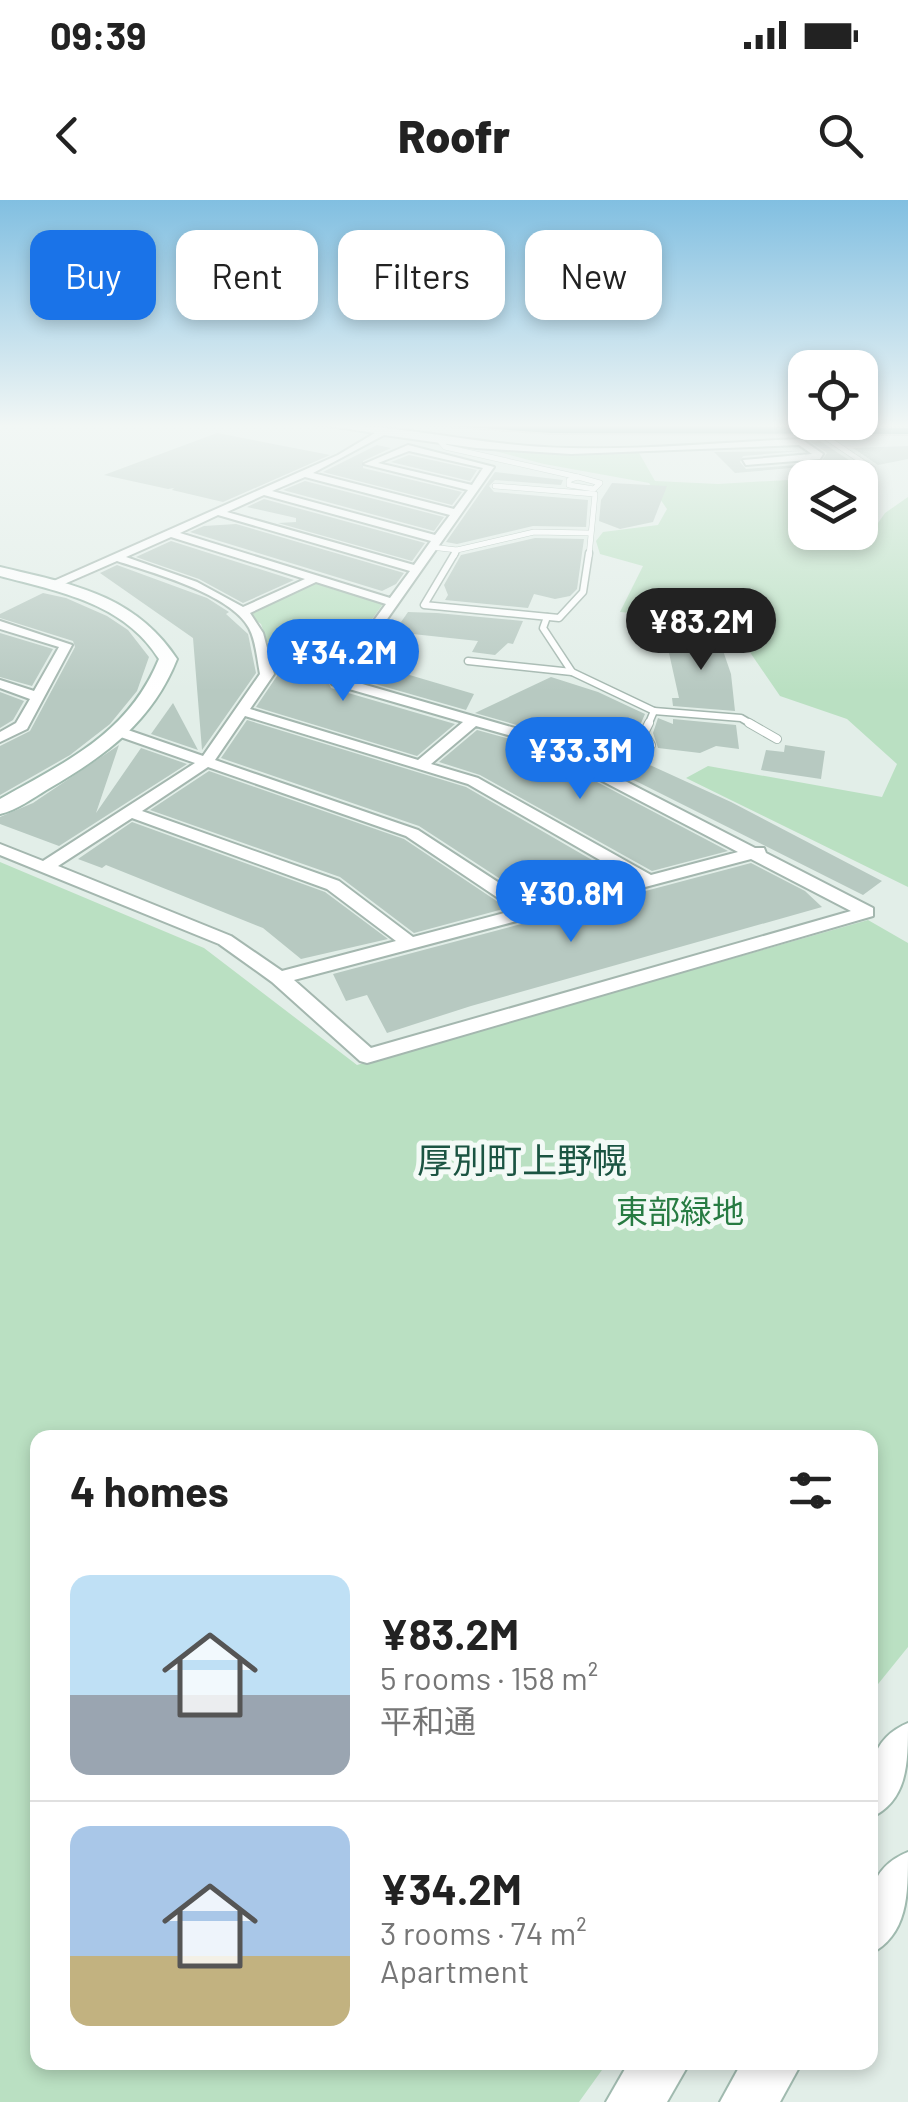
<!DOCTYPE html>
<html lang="en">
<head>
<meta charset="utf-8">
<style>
  body { margin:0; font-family:Barlow,"Noto Sans JP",sans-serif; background:#f2f2f2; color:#222; height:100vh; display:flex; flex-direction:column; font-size:38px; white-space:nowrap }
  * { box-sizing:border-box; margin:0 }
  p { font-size:32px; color:#767676 }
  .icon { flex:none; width:55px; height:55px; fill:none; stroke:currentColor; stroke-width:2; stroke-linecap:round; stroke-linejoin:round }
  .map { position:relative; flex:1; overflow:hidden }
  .sheet { position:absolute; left:30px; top:1230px; width:848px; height:640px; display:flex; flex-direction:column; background:#fff; border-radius:20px; box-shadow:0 5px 15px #0003 }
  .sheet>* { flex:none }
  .top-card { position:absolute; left:30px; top:30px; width:850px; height:90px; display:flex; gap:20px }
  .buttons { position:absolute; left:788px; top:150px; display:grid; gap:20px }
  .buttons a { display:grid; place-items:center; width:90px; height:90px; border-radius:20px; background:#fff; box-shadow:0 5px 15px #0003; font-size:50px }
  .price { position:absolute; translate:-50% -85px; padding:0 22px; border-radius:35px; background:#1a73e8; color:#fff; font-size:32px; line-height:65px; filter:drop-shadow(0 2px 5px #0008) }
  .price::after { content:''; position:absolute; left:50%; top:60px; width:30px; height:22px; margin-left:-15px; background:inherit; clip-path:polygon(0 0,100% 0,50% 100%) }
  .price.on { background:#222; color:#fff }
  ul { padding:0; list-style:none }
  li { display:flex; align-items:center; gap:30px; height:250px; padding:0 40px }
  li+li { border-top:2px solid #e0e0e0 }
  li span { display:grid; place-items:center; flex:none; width:280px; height:200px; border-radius:20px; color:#555 }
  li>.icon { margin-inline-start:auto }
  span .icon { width:120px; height:120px; fill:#fffc; stroke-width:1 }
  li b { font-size:42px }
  h2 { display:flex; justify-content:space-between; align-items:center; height:120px; padding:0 40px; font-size:42px }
  .pill { padding:0 35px; border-radius:20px; background:#fff; box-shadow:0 5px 15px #0003; font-size:35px; line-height:90px }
  .pill.on { background:#1a73e8; color:#fff }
  .status { display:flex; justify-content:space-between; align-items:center; height:70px; padding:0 50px; background:#fff; direction:ltr }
  .status svg { height:28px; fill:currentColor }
  header { display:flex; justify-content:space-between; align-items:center; height:130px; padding:0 40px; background:#fff; font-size:45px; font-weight:800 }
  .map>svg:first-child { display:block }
  .green { fill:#bae0c2 }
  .building { fill:#b7c9c1 }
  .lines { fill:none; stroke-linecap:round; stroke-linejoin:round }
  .lane-far2-casing { stroke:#a4b7af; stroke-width:6 }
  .lane-far1-casing { stroke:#a4b7af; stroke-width:9 }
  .lane-casing { stroke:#a4b7af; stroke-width:10 }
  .street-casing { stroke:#a4b7af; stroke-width:4 }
  .secondary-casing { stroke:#a0baaf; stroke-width:4 }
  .highway-casing { stroke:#c1cac7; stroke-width:4 }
  .lane-far2 { stroke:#fff; stroke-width:5 }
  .lane-far1 { stroke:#fff; stroke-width:6 }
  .lane { stroke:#fff; stroke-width:8 }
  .street { fill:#fff; fill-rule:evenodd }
  .secondary { fill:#fff; fill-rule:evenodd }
  .highway { fill:#2a6f5c; fill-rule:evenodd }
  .labels { text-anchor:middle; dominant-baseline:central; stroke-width:10; stroke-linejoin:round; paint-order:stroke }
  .park-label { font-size:32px; fill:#277b42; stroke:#f3faf6 }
  .neighbourhood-label { font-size:35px; fill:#1b5442; stroke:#f3faf6 }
</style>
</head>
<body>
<div class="status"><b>09:39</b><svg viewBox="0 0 49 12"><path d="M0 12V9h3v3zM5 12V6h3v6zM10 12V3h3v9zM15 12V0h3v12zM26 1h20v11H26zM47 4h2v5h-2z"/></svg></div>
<header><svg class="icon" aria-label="back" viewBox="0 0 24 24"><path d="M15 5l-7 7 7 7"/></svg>Roofr<svg class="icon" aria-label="search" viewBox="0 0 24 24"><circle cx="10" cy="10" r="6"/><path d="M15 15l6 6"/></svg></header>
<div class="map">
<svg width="908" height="1902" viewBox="0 0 908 1902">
  <rect width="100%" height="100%" fill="#e2eee8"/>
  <!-- green -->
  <g class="green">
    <path d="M484,248L638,251L655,281L718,284L805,279V320L801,326L805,332C829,333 847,339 871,333L885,313L908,297V687L686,578L708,566L882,597L897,564L847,519L780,496L730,423L620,412L643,366L600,354L596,341L603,332L658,325L667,309L649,283L544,264Z"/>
    <path d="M316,382L383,404L359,437L324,434L317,445L267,442L261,424L247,414Z"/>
    <path d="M0,662L204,748L357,865L868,720L908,743V1447L870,1494V1238H38V1862L607,1863L579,1902H0Z"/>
  </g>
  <!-- building -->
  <g class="building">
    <path d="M217,233L330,255L223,302L172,290L174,288L168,289L104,275Z"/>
    <path d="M820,241L861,268L833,274L814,266L735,273L714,252L801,251L743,256L740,262L746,269L820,263L827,253L811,242Z"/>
    <path d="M377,245L391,248L363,261V268L462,292L452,305L323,272Z"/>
    <path d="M908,246V259L878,265L853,248Z"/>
    <path d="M409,255L477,270L470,281L391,262Z"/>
    <path d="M495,272L563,280L561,285L495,280L489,286L494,292L588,300L586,327L533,326L457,344L446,342Z"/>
    <path d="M305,281L444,317L434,331L283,290Z"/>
    <path d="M612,283L667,286L653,322L620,329L599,321L601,300Z"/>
    <path d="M264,299L425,343L412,361L278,323L296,322V318L247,307Z"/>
    <path d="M236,324L404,373L396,384L382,391L190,332L204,326Z"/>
    <path d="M535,338L584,339L577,389L570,396L555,399L534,394L528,408L445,400L448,395L444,385L461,355Z"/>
    <path d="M171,341L294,380L243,403L199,379L136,357Z"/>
    <path d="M117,365L207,398L229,412L226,414L248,434L256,473L202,550L193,438L100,373Z"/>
    <path d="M43,393L66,398L107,416L128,430L149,457L137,491L110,524L70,555L0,595V546L30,531L75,447L73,441L0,418V414Z"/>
    <path d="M408,412L437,413L523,421L513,444L508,443L495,455L472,452L478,441L394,432Z"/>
    <path d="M0,433L53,449L32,486L0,477Z"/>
    <path d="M665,435L718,436L731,474L735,511L673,506L672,498H679Z"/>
    <path d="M270,444L336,453L344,456L327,479L331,488L455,524L417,556L256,507L277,476Z"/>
    <path d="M362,461L474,494L466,510L351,477Z"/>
    <path d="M551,477L598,492L645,514L637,532L643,546L595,540L731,602L882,681L863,695L534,530L475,513Z"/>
    <path d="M0,492L24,501L13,520L0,528Z"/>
    <path d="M173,503L198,550L151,534Z"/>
    <path d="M658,518L673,524V519L736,525L739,549L716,546L700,553L658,548L653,533Z"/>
    <path d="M247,520L466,587L623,678L534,701L419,626L221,558Z"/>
    <path d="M477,530L521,542L728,651L652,671L480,575L439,562Z"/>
    <path d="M119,545L96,613L141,548L187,564L59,646L0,624V617L33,603Z"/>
    <path d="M785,545L825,551L821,579L761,570L766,550L784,552Z"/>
    <path d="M209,571L404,639L507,708L414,733L340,677L150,610Z"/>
    <path d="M132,622L325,692L388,739L301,759L263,728L106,665L102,668L78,659Z"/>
    <path d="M751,663L805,691L822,707L471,806L387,833L367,795L346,801L333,774Z"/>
  </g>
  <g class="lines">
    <defs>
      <g id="lane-far2">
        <path d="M815,230L873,269"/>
        <path d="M439,240L445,247L578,277"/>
        <path d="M578,277L600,283L594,289L569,285V280Z"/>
        <path d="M495,286L595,294L589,356"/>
        <path d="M431,347L457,350L534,332L590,333"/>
        <path d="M454,356L457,350"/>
      </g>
      <g id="lane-far1">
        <path d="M455,353L424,405L559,418L583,392L589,353"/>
        <path d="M547,417L543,428L572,472L654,511L648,525"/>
        <path d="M468,461L572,472"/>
        <path d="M654,511L741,518L753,525"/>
      </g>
      <g id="lane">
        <path d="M649,523L644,533L651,545"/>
        <path d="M749,523L777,539"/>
      </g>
      <g id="street">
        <path d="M317,224C402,224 485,247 570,248C647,250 724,242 801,239L823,254L820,259L746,265L743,260L812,254L799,245L571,254L476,248L384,235L313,273L454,309L468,290L364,264L408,245L494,267L345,479L532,533L755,648H764L766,653L873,708V716L367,863L360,861L272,782L219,744L0,655V644L43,661L195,563L115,535V529H125L203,556L260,474C257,459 256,441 249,428C231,394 153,373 117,361L55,388H47V384L338,255L375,233ZM409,251L483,268L472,285L378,263ZM305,277L450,315L435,335L272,291ZM264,295L431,341L414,365L227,312ZM218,315L410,371L390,398L180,333ZM171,337L305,379L243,407L197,382L126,357ZM316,382L386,404L330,481L332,484L463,522L418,560L250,509L274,474L263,433L250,413ZM245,516L468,584L633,679L533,705L418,630L215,560ZM476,526L522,539L738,652L651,675L478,578L431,564ZM208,567L406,636L516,710L413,737L339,681L142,611ZM132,618L327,689L396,741L282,771L231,736L58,666ZM751,659L851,711L371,848L294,780Z"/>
        <path d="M0,421L72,445L27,529L0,542V532L16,523L30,499L0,488V480L34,491L59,447L0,429Z"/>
      </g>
      <g id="secondary">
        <path d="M0,367C71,384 134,394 177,459C152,522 105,556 48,589C33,598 17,610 0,614V599C67,561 128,534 159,459C124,403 60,392 0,376Z"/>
        <path d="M908,1523C908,1563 908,1601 870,1618C870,1578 865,1541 908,1523Z"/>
        <path d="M908,1652C908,1695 908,1735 870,1754C870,1711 861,1671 908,1652Z"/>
        <path d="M629,1862H690L667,1902H606Z"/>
        <path d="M742,1862H802L780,1902H720Z"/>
      </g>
      <path id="highway" d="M422,224L908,228V234L552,233Z"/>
    </defs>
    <!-- lane-far2 casing -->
    <use href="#lane-far2" class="lane-far2-casing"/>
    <!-- lane-far1 casing -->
    <use href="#lane-far1" class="lane-far1-casing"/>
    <!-- lane casing -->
    <use href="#lane" class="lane-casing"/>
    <!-- street casing -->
    <use href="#street" class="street-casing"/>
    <!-- secondary casing -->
    <use href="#secondary" class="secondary-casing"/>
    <!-- highway casing -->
    <use href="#highway" class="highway-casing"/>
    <!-- lane-far2 -->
    <use href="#lane-far2" class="lane-far2"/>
    <!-- lane-far1 -->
    <use href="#lane-far1" class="lane-far1"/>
    <!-- lane -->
    <use href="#lane" class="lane"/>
    <!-- street -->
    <use href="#street" class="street"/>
    <!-- secondary -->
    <use href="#secondary" class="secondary"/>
    <!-- highway -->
    <use href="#highway" class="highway"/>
  </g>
  <!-- sky -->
  <linearGradient id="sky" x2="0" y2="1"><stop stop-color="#81bfe1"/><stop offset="0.46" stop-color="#f2f7f5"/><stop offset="1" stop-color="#f2f7f5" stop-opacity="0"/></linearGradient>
  <rect width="908" height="491" fill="url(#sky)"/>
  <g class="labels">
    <!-- park labels -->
    <g class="park-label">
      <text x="680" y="1010">東部緑地</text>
    </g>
    <!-- neighbourhood labels -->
    <g class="neighbourhood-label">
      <text x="522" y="959">厚別町上野幌</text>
    </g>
  </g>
</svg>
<div class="buttons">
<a><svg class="icon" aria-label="locate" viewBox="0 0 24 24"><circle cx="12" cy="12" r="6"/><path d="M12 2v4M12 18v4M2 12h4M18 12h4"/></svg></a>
<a><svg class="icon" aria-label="layers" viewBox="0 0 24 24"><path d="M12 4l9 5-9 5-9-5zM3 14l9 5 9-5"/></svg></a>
</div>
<b class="price on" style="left:701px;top:473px">¥83.2M</b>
<b class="price" style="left:343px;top:504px">¥34.2M</b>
<b class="price" style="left:580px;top:602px">¥33.3M</b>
<b class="price" style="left:571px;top:745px">¥30.8M</b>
<div class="top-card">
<a class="pill on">Buy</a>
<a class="pill">Rent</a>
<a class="pill">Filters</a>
<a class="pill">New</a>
</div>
<section class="sheet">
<h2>4 homes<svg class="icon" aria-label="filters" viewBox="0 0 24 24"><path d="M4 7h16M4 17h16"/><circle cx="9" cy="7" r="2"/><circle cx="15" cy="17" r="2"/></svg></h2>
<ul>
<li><span style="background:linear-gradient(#bfe0f5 60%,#9aa5b1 0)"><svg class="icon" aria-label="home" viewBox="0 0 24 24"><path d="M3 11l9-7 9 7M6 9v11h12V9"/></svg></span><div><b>¥83.2M</b><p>5 rooms · 158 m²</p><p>平和通</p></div></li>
<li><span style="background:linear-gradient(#a9c7e8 65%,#c2b280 0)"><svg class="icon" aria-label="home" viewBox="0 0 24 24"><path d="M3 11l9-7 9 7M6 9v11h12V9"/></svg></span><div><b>¥34.2M</b><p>3 rooms · 74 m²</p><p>Apartment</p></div></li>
</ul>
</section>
</div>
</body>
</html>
